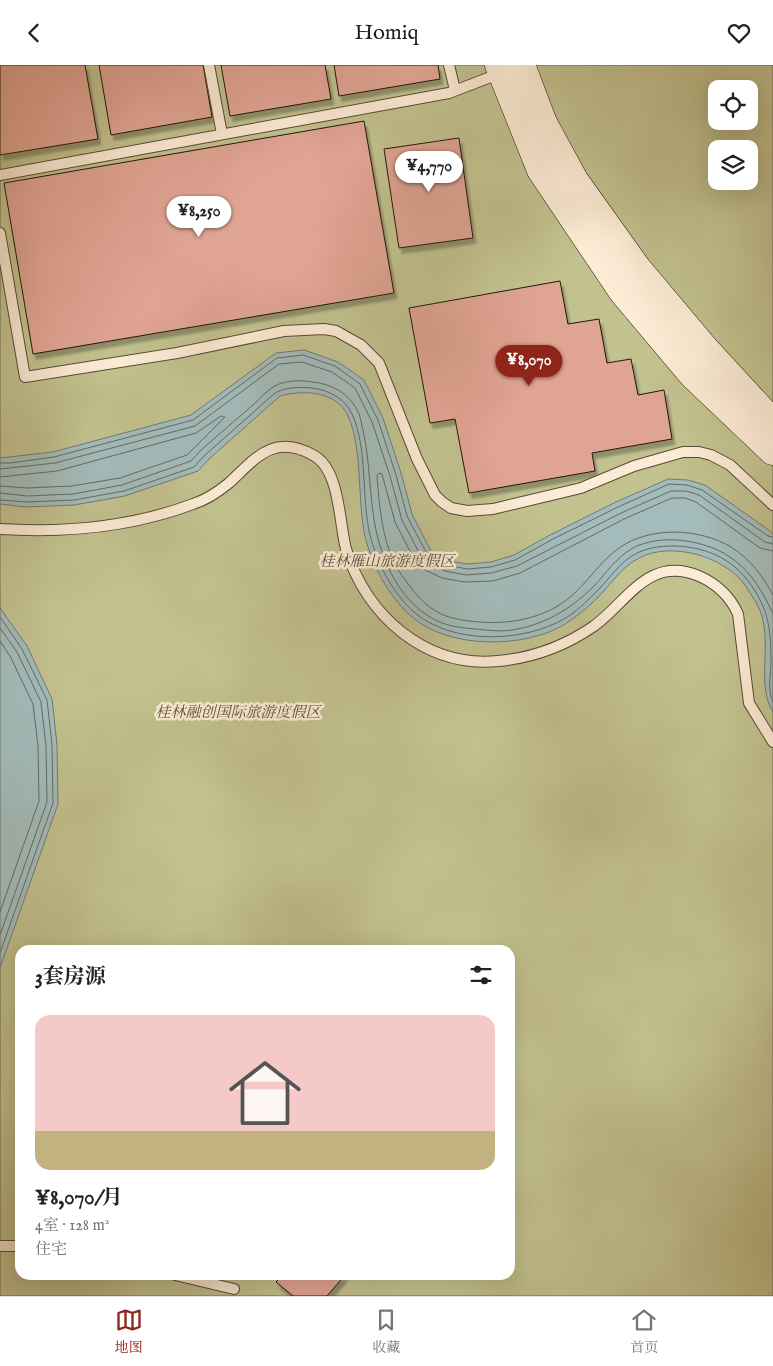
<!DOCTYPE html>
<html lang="zh">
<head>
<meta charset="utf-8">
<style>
  body { margin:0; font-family:"IM FELL English","Noto Serif SC",serif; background:#f6f6f6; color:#222; height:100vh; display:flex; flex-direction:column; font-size:19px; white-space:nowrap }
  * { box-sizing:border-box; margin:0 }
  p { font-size:16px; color:#767676 }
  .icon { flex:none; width:28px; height:28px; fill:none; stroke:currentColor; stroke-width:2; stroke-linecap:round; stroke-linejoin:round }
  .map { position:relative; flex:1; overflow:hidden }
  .panel { position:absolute; left:15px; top:880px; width:500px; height:335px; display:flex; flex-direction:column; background:#fff; border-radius:15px; box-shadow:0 5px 20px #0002 }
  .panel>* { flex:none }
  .buttons { position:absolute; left:708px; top:15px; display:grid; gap:10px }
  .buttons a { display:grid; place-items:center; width:50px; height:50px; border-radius:10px; background:#fff; box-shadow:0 5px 20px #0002; font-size:25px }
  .price { position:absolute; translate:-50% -42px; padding:0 11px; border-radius:18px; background:#fff; color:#222; font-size:16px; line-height:32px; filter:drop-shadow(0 1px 2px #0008) }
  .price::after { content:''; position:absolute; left:50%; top:30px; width:15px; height:11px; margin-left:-8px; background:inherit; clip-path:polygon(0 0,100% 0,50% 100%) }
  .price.selected { background:#8f2418; color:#fff }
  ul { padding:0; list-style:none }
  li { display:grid; align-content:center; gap:10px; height:265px; padding:0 20px }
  li span { display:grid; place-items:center; height:155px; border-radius:15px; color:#555 }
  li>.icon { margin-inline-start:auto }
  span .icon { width:90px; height:90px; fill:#fffc; stroke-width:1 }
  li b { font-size:21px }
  h2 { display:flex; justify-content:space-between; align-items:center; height:60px; padding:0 20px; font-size:21px }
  header { display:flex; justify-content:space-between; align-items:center; height:65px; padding:0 20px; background:#fff; font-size:22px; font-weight:600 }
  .menu { display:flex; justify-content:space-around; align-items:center; height:70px; border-top:1px solid #e0e0e0; background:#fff; font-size:14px; color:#767676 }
  .menu a { display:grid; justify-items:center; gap:2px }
  .menu .selected { color:#8f2418 }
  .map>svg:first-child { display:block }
  .green { fill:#c2c28f; stroke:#726c4e; fill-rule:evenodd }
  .water { fill:#a3bcbb; stroke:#6f7a76 }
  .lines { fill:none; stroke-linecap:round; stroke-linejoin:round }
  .shore { stroke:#626a64; stroke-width:1 }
  .building { fill:#e0a493; stroke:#21170e; filter:url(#shadow) }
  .lane-casing { stroke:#584a3a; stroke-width:12 }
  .secondary-casing { stroke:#21170e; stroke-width:29 }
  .lane { stroke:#fcecd5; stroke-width:10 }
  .secondary { stroke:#fcecd5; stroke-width:28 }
  .labels { text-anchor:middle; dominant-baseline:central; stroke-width:5; stroke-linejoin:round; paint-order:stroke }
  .park-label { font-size:15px; font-style:italic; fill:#59533b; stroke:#fcecd5 }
</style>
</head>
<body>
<header><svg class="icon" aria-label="back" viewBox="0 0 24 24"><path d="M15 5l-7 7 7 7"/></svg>Homiq<svg class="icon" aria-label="heart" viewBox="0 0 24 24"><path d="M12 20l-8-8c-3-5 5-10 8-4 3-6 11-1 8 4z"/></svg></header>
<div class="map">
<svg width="773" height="1231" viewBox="0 0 773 1231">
  <defs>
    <filter id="shadow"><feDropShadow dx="3" dy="5.5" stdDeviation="1" flood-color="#0004"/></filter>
  </defs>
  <rect width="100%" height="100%" fill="#fbe2be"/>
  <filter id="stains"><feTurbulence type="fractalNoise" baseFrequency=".004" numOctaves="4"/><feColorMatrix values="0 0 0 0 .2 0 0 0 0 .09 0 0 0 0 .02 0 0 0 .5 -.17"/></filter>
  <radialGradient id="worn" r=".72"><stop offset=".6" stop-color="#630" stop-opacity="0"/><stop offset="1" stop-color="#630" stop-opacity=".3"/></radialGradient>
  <!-- green -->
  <path class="green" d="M0,0H773V1231H0ZM716,24H749V56H716ZM716,84H749V116H716ZM20,885H510V1210H20Z"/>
  <!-- water -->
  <g class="water">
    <path d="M304,285L338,297L364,315L383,353L401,408L412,449L432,488L449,496L467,499L491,497L514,490L550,470L616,437L668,414L688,415L705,420L770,466L773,469V647C757,621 770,586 763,556C761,543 752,531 745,520C724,491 671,476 639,493C623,501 613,516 601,529C593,538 583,546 574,553C536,583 460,585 420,558C393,540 372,502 365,471C357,434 363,384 348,351C336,325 302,325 280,331L209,394L198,406L125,431L74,440L26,442L0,439V393L53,387L191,350L276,288Z"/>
    <path d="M0,543L27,581L52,634L57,680L58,739L0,903Z"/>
  </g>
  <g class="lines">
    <!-- shore -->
    <g class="shore">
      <path d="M0,398H10L54,392L193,355L277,293L303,290L335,301L360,319L378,355L396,410L407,451L428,491L447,500L467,504L491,502L515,495L553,474L618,442L669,419L687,420L702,425L768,471L773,472"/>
      <path d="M0,404L55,398L195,361L279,299L302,297L332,307L355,323L372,357L390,411L402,455L423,495L445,506L466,510L491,508L517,501L621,448L671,426H686L699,430L765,477L773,479"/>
      <path d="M0,412L57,406L196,368L221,351L225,352L187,390L120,413L72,421L27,423L0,421"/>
      <path d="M0,428L27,431L73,429L122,420L191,396L201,385C219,370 236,354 254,339C260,333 266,327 273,322C284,315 301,315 313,317C331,319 349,328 357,345C360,349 361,356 362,361C369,389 369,418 373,447C378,490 399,541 442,558C453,562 464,563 475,564C487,565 500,567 512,565C544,560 569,545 592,523C606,509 615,493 633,483C646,476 664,474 678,475C728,480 753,504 773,549"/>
      <path d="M0,435L27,437L74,435L124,426L194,402L205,390C222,375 239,360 256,345C263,339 269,332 277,327C287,322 301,322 312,323C328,325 345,333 352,349C368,384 361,432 370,470C377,500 398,539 425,555C464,579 525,576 564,554C575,548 586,537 595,528C609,515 619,497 637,488C662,476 702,480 725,495C739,503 750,517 758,531C770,551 771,574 771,597C771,610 767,624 773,637"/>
      <path d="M773,486L760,483L696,437L685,433H672L624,454L520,508L493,516L465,517L442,513L423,504L416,498L395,457L382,409L379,408L377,410C379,440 382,471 394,498C398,506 404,513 409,520C419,534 430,545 446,551C457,555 468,556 480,557C506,559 533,555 556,542C582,528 596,499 619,483C650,461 699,463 731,482C749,493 764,512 773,530"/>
      <path d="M0,552L22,584L47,635L52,680L53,738L0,888"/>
      <path d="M0,563L17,587L41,637L46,681L47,737L0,870"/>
      <path d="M0,576L10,591L33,639L38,681L39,736L0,847"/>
    </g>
  </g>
  <!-- building -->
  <g class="building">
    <path d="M0,0H85L98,74L0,90Z"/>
    <path d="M99,0H203L212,52L111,70Z"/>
    <path d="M221,0H325L331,34L230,51Z"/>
    <path d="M334,0H438L440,14L339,31Z"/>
    <path d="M364,56L394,228L33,289L4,118Z"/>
    <path d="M459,73L473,173L399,183L384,84Z"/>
    <path d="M560,216L568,259L599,254L607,298L631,294L638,330L664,325L672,374L592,388L595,406L469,428L455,354L430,358L409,243Z"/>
    <path d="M283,1210H345L327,1231H293L276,1217Z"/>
  </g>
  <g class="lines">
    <defs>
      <g id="lane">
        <path d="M209,0L222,69"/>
        <path d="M449,0L455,25"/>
        <path d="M0,110L449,28L501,8"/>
        <path d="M0,168L25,312L177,288L284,266L324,264L336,266L361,280L379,298L417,394L435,430L442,437L451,443L467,446L493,444L581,423L634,401L683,387H699L711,390L730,400L773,440"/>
        <path d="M0,464C65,468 132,462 193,439C206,435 218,427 229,418C255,394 273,368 313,390C340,404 339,457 346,484C366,551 426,603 498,596C533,593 565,581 594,561C628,536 649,490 699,511C717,519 730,531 738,549L749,638L773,677"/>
        <path d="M0,1181H20"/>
        <path d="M175,1210L234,1224"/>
      </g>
      <g id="secondary">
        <path d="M499,0L541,105L623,227L692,309L773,386"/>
        <path d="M521,0L543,58L574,115L636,202L704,283L773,358"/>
      </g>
    </defs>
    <!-- lane casing -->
    <use href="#lane" class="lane-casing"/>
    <!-- secondary casing -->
    <use href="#secondary" class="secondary-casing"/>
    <!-- lane -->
    <use href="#lane" class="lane"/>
    <!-- secondary -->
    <use href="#secondary" class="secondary"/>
  </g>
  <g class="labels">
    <!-- park labels -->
    <g class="park-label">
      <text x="387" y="496">桂林雁山旅游度假区</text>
      <text x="238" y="647">桂林融创国际旅游度假区</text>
    </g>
  </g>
  <rect width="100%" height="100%" filter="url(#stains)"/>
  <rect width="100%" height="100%" fill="url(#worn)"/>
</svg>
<div class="buttons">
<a><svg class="icon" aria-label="locate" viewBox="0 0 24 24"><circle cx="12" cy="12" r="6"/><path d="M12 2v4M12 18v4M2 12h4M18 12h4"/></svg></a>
<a><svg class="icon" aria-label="layers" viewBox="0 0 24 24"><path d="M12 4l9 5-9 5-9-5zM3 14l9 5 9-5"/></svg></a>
</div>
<b class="price" style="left:429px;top:128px">¥4,770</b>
<b class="price" style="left:199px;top:173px">¥8,250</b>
<b class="price selected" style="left:529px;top:322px">¥8,070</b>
<section class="panel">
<h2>3套房源<svg class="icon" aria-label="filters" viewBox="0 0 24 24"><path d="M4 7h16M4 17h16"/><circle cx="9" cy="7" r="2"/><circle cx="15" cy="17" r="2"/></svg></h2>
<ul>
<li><span style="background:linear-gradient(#f6c9c9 75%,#c2b280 0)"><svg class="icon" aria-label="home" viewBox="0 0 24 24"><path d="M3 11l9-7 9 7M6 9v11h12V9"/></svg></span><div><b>¥8,070/月</b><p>4室 · 128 m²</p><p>住宅</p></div></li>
</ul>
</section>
</div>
<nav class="menu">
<a class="selected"><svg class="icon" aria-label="map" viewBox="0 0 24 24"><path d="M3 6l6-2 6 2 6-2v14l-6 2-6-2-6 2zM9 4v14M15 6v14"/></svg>地图</a>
<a><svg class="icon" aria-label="saved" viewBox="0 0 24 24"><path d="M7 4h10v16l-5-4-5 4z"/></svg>收藏</a>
<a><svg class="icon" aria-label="home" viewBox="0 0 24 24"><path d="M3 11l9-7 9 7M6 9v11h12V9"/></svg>首页</a>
</nav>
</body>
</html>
